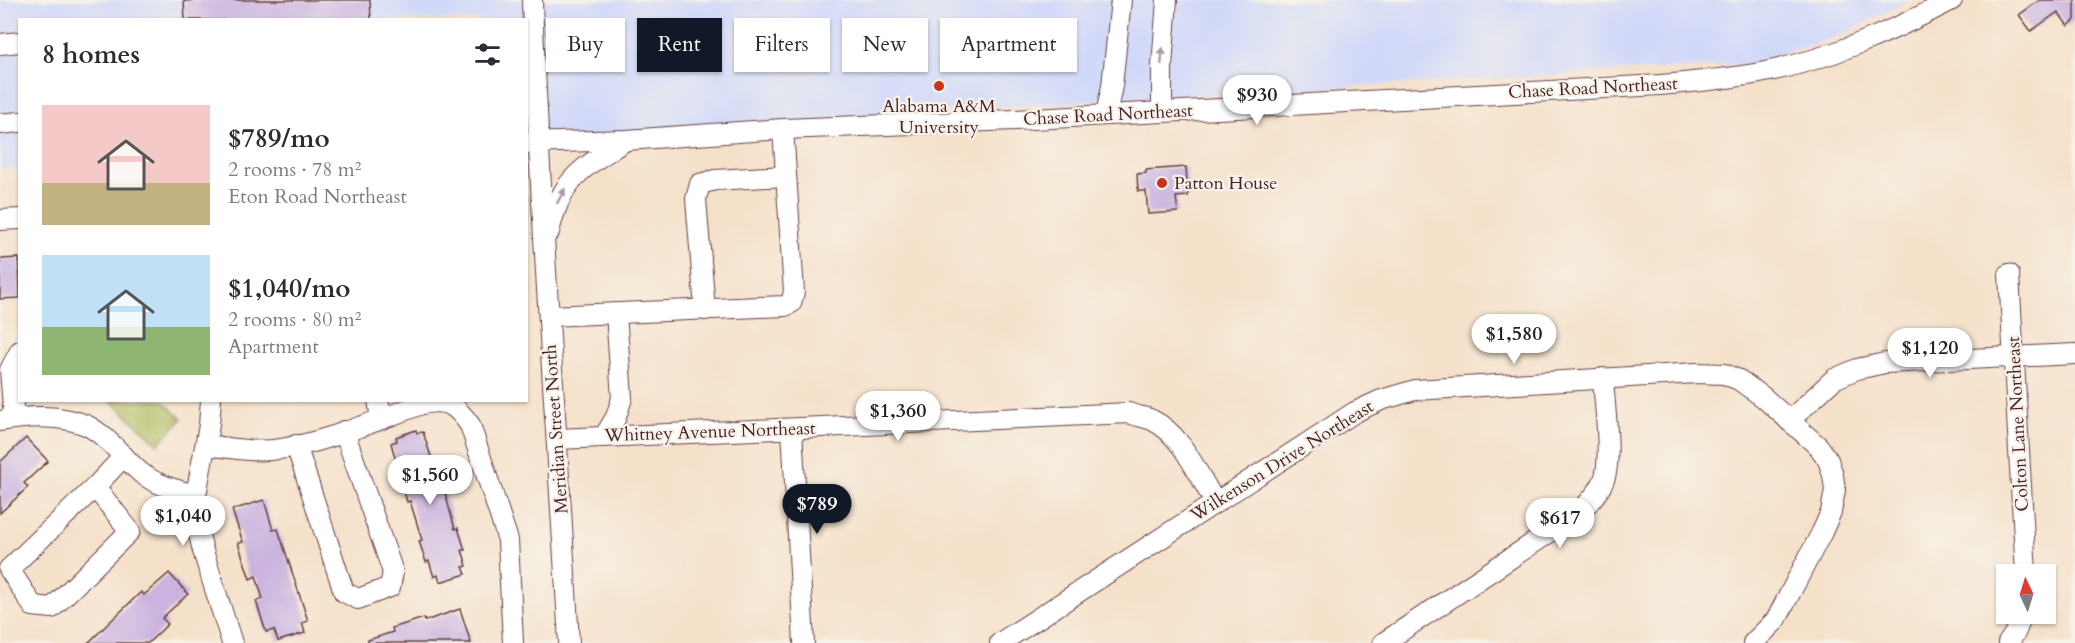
<!DOCTYPE html>
<html lang="en">
<head>
<meta charset="utf-8">
<style>
  body { margin:0; font-family:Cardo,serif; background:#f7f7f7; color:#2b2b33; height:100vh; display:flex; flex-direction:column; font-size:22px; white-space:nowrap }
  * { box-sizing:border-box; margin:0 }
  p { font-size:20px; color:#7c7c81 }
  .icon { flex:none; width:33px; height:33px; fill:none; stroke:currentColor; stroke-width:2; stroke-linecap:round; stroke-linejoin:round }
  .map { position:relative; flex:1; overflow:hidden }
  .side { position:absolute; left:18px; top:18px; width:510px; height:384px; display:flex; flex-direction:column; background:#fff; border-radius:0px; box-shadow:0 2px 4px #0004 }
  .side>* { flex:none }
  .guide { position:absolute; left:546px; top:18px; width:570px; height:54px; display:flex; gap:12px }
  .needle { width:39px; rotate:356deg }
  .controls { position:absolute; left:1996px; top:564px; display:grid; gap:12px }
  .controls a { display:grid; place-items:center; width:60px; height:60px; border-radius:0px; background:#fff; box-shadow:0 2px 4px #0004; font-size:30px }
  .price { position:absolute; translate:-50% -51px; padding:0 14px; border-radius:21px; background:#fff; color:#222; font-size:20px; line-height:39px; filter:drop-shadow(0 2px 3px #0008) }
  .price::after { content:''; position:absolute; left:50%; top:36px; width:18px; height:14px; margin-left:-9px; background:inherit; clip-path:polygon(0 0,100% 0,50% 100%) }
  .price.selected { background:#111827; color:#fff }
  ul { padding:0; list-style:none }
  li { display:flex; align-items:center; gap:18px; height:150px; padding:0 24px }
  li span { display:grid; place-items:center; flex:none; width:168px; height:120px; border-radius:0px; color:#555 }
  li>.icon { margin-inline-start:auto }
  span .icon { width:72px; height:72px; fill:#fffc; stroke-width:1 }
  li b { font-size:26px }
  h2 { display:flex; justify-content:space-between; align-items:center; height:72px; padding:0 24px; font-size:26px }
  .chip { padding:0 21px; border-radius:0px; background:#fff; box-shadow:0 2px 4px #0004; font-size:21px; line-height:54px }
  .chip.selected { background:#111827; color:#fff }
  .map>svg:first-child { display:block }
  .built { fill:#d1d9f9 }
  .green { fill:#afbb5d; stroke:#7c6d44; stroke-width:1.5 }
  .building { fill:#cab4df }
  .lines { fill:none; stroke-linecap:round; stroke-linejoin:round }
  .minor-casing { stroke:#643c43; stroke-width:22 }
  .minor { stroke:#fff; stroke-width:20 }
  .oneway { fill:#ae9aa0 }
  .poi-dot { fill:#c8321e; stroke:#f7f3e8; stroke-width:2 }
  .labels { text-anchor:middle; dominant-baseline:central; stroke-width:4.5; stroke-linejoin:round; paint-order:stroke }
  .street-label { font-size:18px; fill:#4a1f2b; stroke:#f7f3e8 }
  .poi-label { font-size:18px; fill:#4a1f2b; stroke:#f7f3e8 }
</style>
</head>
<body>
<div class="map">
<svg width="2075" height="643" viewBox="0 0 2075 643">
  <rect width="100%" height="100%" fill="#f7f3e8"/>
  <filter id="ink" filterUnits="userSpaceOnUse"><feTurbulence type="fractalNoise" baseFrequency=".0167" numOctaves="2"/><feDisplacementMap in="SourceGraphic" scale="12" xChannelSelector="R" yChannelSelector="G"/><feConvolveMatrix kernelMatrix="1 2 1 2 8 2 1 2 1" color-interpolation-filters="sRGB"/></filter>
  <filter id="wash" filterUnits="userSpaceOnUse"><feTurbulence type="fractalNoise" baseFrequency=".008" numOctaves="4" result="noise"/><feDisplacementMap in="SourceGraphic" scale="24" xChannelSelector="R" yChannelSelector="G"/><feGaussianBlur stdDeviation="1.35" result="paint"/><feColorMatrix in="noise" values="0 0 0 0 0 0 0 0 0 0 0 0 0 0 0 0 0 1.4 0 .05"/><feComposite in="paint" operator="in"/></filter>
  <g filter="url(#wash)">
    <rect width="100%" height="100%" fill="#f5e1ca"/>
    <!-- built -->
    <path class="built" d="M0,0H1908L1840,36L1750,64L954,109L560,153L527,154L526,20H20L19,168L0,169Z"/>
    <!-- green -->
    <path class="green" d="M111,401H163L182,419L158,444Z"/>
    <g id="blocks">
      <!-- building -->
      <g class="building">
        <path d="M202,0H370L371,20H185L184,1Z"/>
        <path d="M2040,0H2075V20L2068,26L2058,12L2031,31L2019,15Z"/>
        <path d="M1186,167L1188,196L1176,197L1178,212L1148,214L1146,191H1138L1137,174L1146,173V170Z"/>
        <path d="M19,258L20,298L0,299V259Z"/>
        <path d="M416,430L417,433L423,432L435,469L438,468L455,529L458,528L465,550H462L467,566L463,567L466,574L440,582L438,575L434,577L429,561L426,562L419,541L422,540L410,501L407,502L391,443L397,441L396,437Z"/>
        <path d="M26,438L48,461L24,483L28,487L0,513V462Z"/>
        <path d="M264,500L273,530L278,529L308,621L302,623L305,633L278,641L274,630L266,632L256,601L263,599L256,576L250,579L238,543L243,542L232,510Z"/>
        <path d="M169,573L188,594L162,618L168,624L148,643H88L141,592L144,595Z"/>
        <path d="M460,609L471,643H368V640L393,632L392,628L424,618L425,621Z"/>
      </g>
    </g>
  </g>
  <g filter="url(#ink)">
    <use href="#blocks" fill-opacity="0" stroke="#643c43" stroke-width="1.5"/>
    <g class="lines">
      <defs>
        <g id="minor">
          <path d="M532,0C540,215 557,429 569,643"/>
          <path d="M0,44L20,42"/>
          <path d="M1162,112V66L1167,0"/>
          <path d="M1106,115L1112,86L1121,0"/>
          <path d="M0,124L20,122"/>
          <path d="M526,143L626,140L783,129L1015,120L1660,85C1694,82 1727,79 1760,73C1828,60 1891,32 1952,0"/>
          <path d="M0,220L20,219"/>
          <path d="M549,232C562,176 582,169 626,140"/>
          <path d="M2009,274L2026,574"/>
          <path d="M705,310L696,199L700,184L715,180L786,176"/>
          <path d="M549,316L785,306L791,303L794,292L783,129"/>
          <path d="M211,400L209,425L196,495V522L203,551L232,643"/>
          <path d="M378,400L381,419"/>
          <path d="M14,418L10,370L20,351"/>
          <path d="M0,421C29,416 59,414 86,425C107,435 124,459 141,473C158,486 177,490 196,495"/>
          <path d="M1789,421L1834,379L1857,369L1885,363L2075,354"/>
          <path d="M792,429L804,643"/>
          <path d="M604,437L616,417L622,398L616,313"/>
          <path d="M558,439L1129,413C1136,416 1145,417 1152,420C1182,434 1198,475 1215,502"/>
          <path d="M206,445C230,448 255,453 280,449C327,442 377,420 422,404C447,399 455,404 470,425L508,540L513,643"/>
          <path d="M296,445L344,592L358,599L390,587L393,572L344,431"/>
          <path d="M95,487L130,531L52,608L33,606L9,569Z"/>
          <path d="M95,487L124,456"/>
          <path d="M1000,643L1355,412L1381,400L1415,390L1697,373L1724,374L1739,380L1763,397L1819,447L1828,460L1833,475L1835,490L1831,512L1822,532L1776,620L1753,643"/>
          <path d="M1383,643L1580,512C1588,503 1598,494 1603,482C1613,463 1604,402 1603,378"/>
          <path d="M2008,643L2015,633L2023,614"/>
        </g>
      </defs>
      <!-- minor casing -->
      <use href="#minor" class="minor-casing"/>
      <!-- minor -->
      <use href="#minor" class="minor"/>
    </g>
    <!-- one-way arrows -->
    <defs><path id="oneway-solid" d="M-6-.8H1V-3.2L6.5 0L1 3.2V.8H-6Z" transform="scale(1.5)"/></defs>
    <g class="oneway">
      <use href="#oneway-solid" transform="translate(1162 56) rotate(-85)"/>
      <use href="#oneway-solid" transform="translate(561 196) rotate(-62)"/>
    </g>
  </g>
  <!-- markers -->
  <g class="poi-dot">
    <circle cx="939" cy="86" r="6"/>
    <circle cx="1162" cy="183" r="6"/>
  </g>
  <g class="labels">
    <!-- street labels -->
    <g class="street-label">
      <text transform="translate(1593 88) rotate(-3)">Chase Road Northeast</text>
      <text transform="translate(1108 115) rotate(-3)">Chase Road Northeast</text>
      <text transform="translate(2018 424) rotate(-93)">Colton Lane Northeast</text>
      <text transform="translate(556 429) rotate(-94)">Meridian Street North</text>
      <text transform="translate(710 432) rotate(-2)">Whitney Avenue Northeast</text>
      <text transform="translate(1282 461) rotate(-32)">Wilkenson Drive Northeast</text>
    </g>
    <!-- poi labels -->
    <g class="poi-label">
      <text x="939" y="106">Alabama A&amp;M<tspan x="939" dy="21">University</tspan></text>
      <text x="1174" y="183" text-anchor="start">Patton House</text>
    </g>
  </g>
</svg>
<div class="controls">
<a><svg class="needle" viewBox="-14 -14 28 28"><path d="M0-13l5 13h-10z" fill="#e53935"/><path d="M0 13l5-13h-10z" fill="#7c7c81"/></svg></a>
</div>
<b class="price" style="left:1257px;top:126px">$930</b>
<b class="price" style="left:1514px;top:365px">$1,580</b>
<b class="price" style="left:1930px;top:379px">$1,120</b>
<b class="price" style="left:898px;top:442px">$1,360</b>
<b class="price" style="left:430px;top:506px">$1,560</b>
<b class="price selected" style="left:817px;top:535px">$789</b>
<b class="price" style="left:183px;top:547px">$1,040</b>
<b class="price" style="left:1560px;top:549px">$617</b>
<div class="guide">
<a class="chip">Buy</a>
<a class="chip selected">Rent</a>
<a class="chip">Filters</a>
<a class="chip">New</a>
<a class="chip">Apartment</a>
</div>
<section class="side">
<h2>8 homes<svg class="icon" aria-label="filters" viewBox="0 0 24 24"><path d="M4 7h16M4 17h16"/><circle cx="9" cy="7" r="2"/><circle cx="15" cy="17" r="2"/></svg></h2>
<ul>
<li><span style="background:linear-gradient(#f6c9c9 65%,#c2b280 0)"><svg class="icon" aria-label="home" viewBox="0 0 24 24"><path d="M3 11l9-7 9 7M6 9v11h12V9"/></svg></span><div><b>$789/mo</b><p>2 rooms · 78 m²</p><p>Eton Road Northeast</p></div></li>
<li><span style="background:linear-gradient(#bfe0f5 60%,#8fb573 0)"><svg class="icon" aria-label="home" viewBox="0 0 24 24"><path d="M3 11l9-7 9 7M6 9v11h12V9"/></svg></span><div><b>$1,040/mo</b><p>2 rooms · 80 m²</p><p>Apartment</p></div></li>
</ul>
</section>
</div>
</body>
</html>
